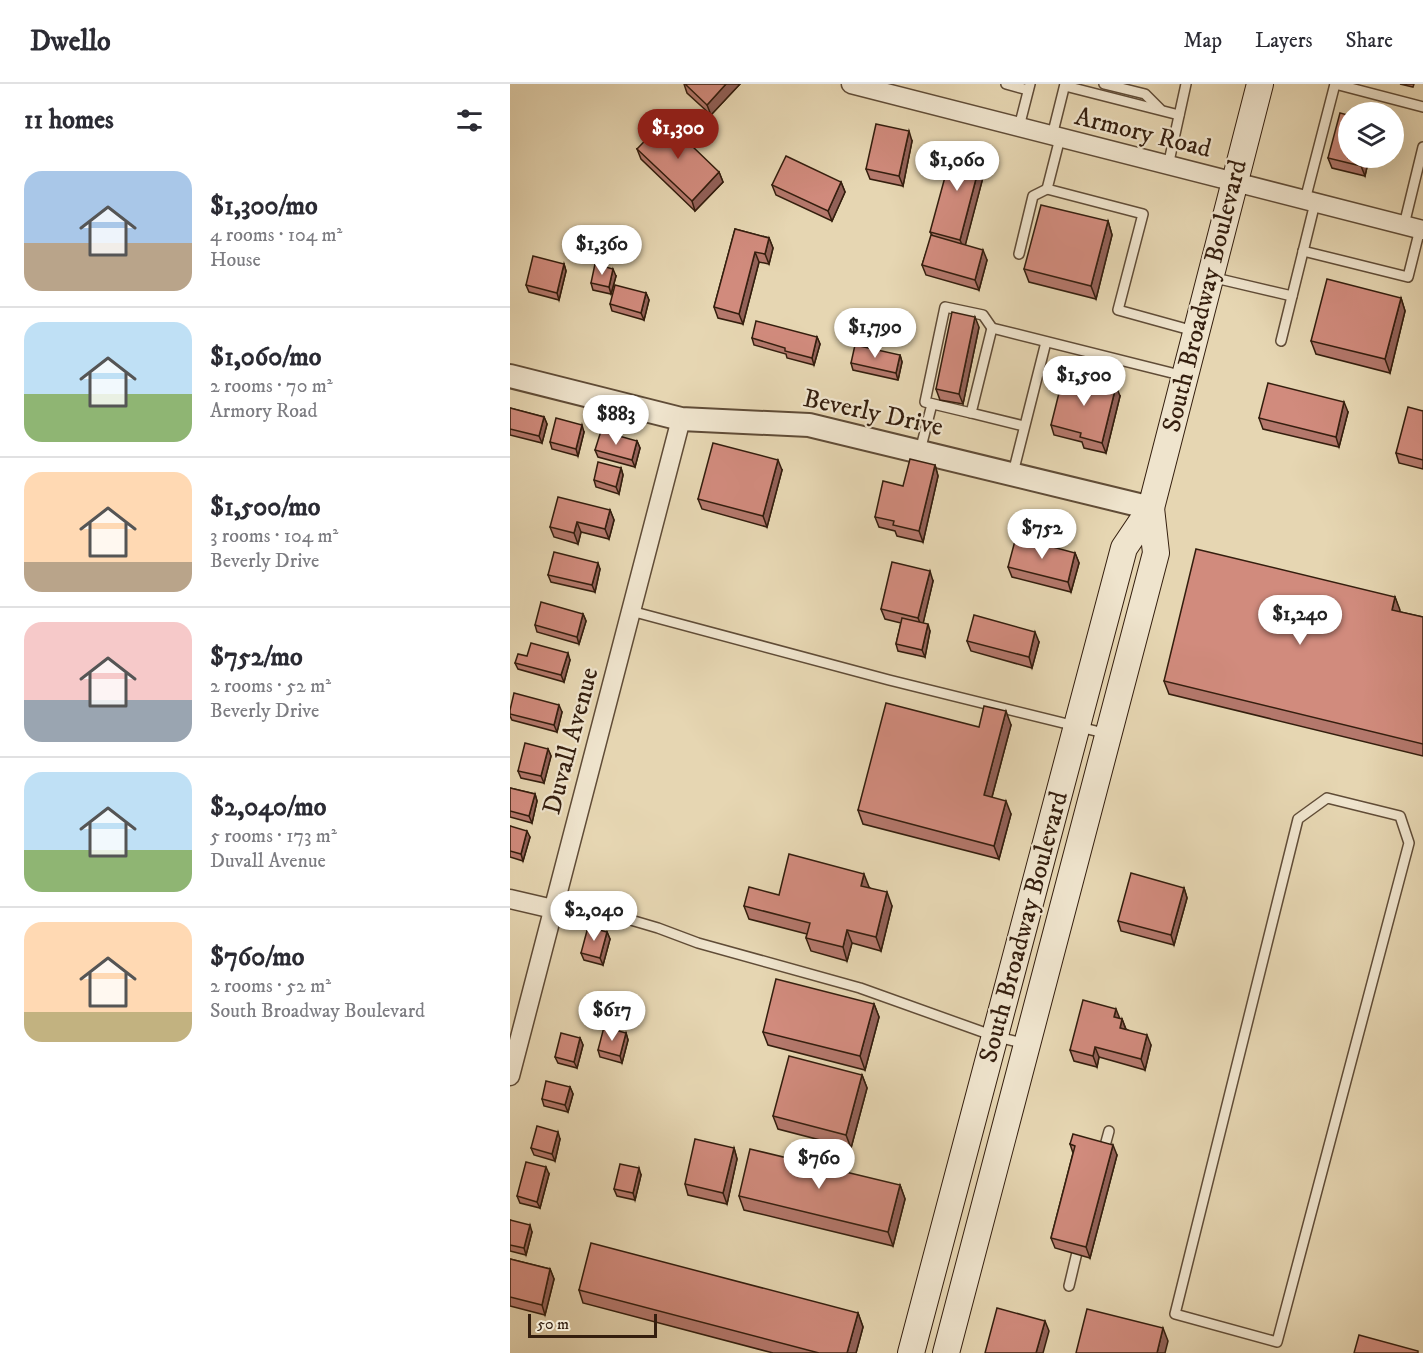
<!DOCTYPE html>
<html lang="en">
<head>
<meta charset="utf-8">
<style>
  body { margin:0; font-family:"IM FELL DW Pica",serif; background:#f2f2f3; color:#2b2b33; height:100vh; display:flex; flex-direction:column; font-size:22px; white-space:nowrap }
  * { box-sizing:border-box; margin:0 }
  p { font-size:20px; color:#7c7c81 }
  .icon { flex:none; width:33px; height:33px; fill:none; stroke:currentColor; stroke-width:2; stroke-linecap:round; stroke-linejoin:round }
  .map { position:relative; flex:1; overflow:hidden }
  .panel { display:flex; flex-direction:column; background:#fff; width:510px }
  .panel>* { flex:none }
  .controls { position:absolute; left:828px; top:18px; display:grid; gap:12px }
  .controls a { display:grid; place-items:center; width:66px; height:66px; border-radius:50%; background:#fff; box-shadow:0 6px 24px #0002; font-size:30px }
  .scale { position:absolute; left:18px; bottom:15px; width:129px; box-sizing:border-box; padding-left:6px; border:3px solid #341e0e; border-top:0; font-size:16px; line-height:21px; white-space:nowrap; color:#341e0e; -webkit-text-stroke:4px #efe4cd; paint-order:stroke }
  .price { position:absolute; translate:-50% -51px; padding:0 14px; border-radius:21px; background:#fff; color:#222; font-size:20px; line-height:39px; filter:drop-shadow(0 2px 3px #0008) }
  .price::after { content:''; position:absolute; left:50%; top:36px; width:18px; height:14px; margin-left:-9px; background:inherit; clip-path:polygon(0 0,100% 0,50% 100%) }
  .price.current { background:#8f2418; color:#fff }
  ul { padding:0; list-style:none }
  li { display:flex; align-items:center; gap:18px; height:150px; padding:0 24px }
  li+li { border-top:2px solid #e1e1e2 }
  li span { display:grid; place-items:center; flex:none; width:168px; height:120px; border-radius:18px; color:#555 }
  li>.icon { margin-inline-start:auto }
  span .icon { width:72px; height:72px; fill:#fffc; stroke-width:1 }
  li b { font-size:26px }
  h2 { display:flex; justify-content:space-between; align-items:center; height:72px; padding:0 24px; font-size:26px }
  header { display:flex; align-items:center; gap:36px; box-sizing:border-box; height:84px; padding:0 30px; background:#fff; border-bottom:2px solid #e1e1e2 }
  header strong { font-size:28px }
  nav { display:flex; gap:33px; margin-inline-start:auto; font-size:21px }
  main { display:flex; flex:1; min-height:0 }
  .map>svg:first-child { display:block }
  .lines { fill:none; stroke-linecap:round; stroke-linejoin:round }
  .service-casing { stroke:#604c37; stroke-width:12 }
  .minor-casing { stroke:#604c37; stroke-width:21 }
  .tertiary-casing { stroke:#604c37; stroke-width:26 }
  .secondary-casing { stroke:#341e0e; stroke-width:28 }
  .service { stroke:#efe4cd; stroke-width:9 }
  .minor { stroke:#efe4cd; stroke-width:18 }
  .tertiary { stroke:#efe4cd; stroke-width:22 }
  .secondary { stroke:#efe4cd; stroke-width:26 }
  .wall { fill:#b4786c; stroke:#341e0e; stroke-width:1.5 }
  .shaded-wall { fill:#926158; stroke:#341e0e; stroke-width:1.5 }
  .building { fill:#d18b7d; stroke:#341e0e; stroke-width:1.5 }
  .labels { text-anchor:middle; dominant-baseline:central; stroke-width:4.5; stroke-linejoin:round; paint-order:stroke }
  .street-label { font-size:26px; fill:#341e0e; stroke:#efe4cd }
</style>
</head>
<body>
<header>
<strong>Dwello</strong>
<nav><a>Map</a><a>Layers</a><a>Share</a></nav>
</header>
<main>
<section class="panel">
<h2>11 homes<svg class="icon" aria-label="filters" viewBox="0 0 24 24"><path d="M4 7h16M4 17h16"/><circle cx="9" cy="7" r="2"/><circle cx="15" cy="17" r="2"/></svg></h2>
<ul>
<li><span style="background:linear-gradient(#a9c7e8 60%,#b9a48a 0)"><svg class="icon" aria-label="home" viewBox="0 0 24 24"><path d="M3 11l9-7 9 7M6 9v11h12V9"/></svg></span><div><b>$1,300/mo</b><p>4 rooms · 104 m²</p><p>House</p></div></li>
<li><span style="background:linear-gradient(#bfe0f5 60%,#8fb573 0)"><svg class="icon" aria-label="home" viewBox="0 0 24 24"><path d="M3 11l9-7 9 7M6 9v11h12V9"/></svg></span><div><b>$1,060/mo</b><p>2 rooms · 70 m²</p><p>Armory Road</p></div></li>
<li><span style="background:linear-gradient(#ffd9b3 75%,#b9a48a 0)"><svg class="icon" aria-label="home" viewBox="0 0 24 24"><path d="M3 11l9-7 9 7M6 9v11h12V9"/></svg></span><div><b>$1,500/mo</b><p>3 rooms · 104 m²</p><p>Beverly Drive</p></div></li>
<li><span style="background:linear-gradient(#f6c9c9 65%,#9aa5b1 0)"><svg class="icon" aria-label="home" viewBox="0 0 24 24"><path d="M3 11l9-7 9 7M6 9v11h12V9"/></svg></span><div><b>$752/mo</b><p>2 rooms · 52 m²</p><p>Beverly Drive</p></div></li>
<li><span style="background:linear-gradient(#bfe0f5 65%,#8fb573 0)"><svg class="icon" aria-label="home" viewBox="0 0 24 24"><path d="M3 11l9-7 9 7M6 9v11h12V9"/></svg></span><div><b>$2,040/mo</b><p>5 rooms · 173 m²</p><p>Duvall Avenue</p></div></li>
<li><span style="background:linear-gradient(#ffd9b3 75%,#c2b280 0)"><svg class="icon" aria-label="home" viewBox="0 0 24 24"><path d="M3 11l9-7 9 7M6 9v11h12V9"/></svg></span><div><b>$760/mo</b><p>2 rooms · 52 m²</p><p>South Broadway Boulevard</p></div></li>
</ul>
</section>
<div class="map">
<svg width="913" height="1269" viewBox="0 0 913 1269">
  <rect width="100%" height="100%" fill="#e6d6b2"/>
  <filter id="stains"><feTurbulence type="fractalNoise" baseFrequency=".00333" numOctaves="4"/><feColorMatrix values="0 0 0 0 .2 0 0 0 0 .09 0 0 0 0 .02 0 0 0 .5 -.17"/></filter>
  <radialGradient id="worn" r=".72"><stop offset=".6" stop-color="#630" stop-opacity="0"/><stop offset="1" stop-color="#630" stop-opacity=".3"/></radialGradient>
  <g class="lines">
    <defs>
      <g id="service">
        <path d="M496,0L518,6"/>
        <path d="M594,0L635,10L650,25"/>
        <path d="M825,0L913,23"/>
        <path d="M555,2L669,31"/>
        <path d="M509,43L520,0"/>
        <path d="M542,52L555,0"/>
        <path d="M550,54L537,105L633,130L608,226L684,247"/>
        <path d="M658,82L676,0"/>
        <path d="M795,116L825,0"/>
        <path d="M894,141L913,63"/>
        <path d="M793,167L898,193L910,145"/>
        <path d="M509,170L523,112L537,105"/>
        <path d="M701,193L782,212"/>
        <path d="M771,257L805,119"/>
        <path d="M461,329L415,318L435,223L473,231L482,244"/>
        <path d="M514,342L461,329L482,244L674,292"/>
        <path d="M410,367L422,320"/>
        <path d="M503,389L536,258"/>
        <path d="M121,527L379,596L598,650"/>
        <path d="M817,714L890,732L899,759L767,1258L665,1230L788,735Z"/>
        <path d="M46,814L148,844L188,859L350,904L484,952L516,960"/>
        <path d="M593,1069L599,1047"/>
        <path d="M559,1202L569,1160"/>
      </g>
      <g id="minor">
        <path d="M341,0L913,146"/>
        <path d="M0,815L43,825"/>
        <path d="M0,992L171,335"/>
      </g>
      <path id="tertiary" d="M0,292L171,335L299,341L641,424"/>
      <g id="secondary">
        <path d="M401,1269L614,464L641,424L750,0"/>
        <path d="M436,1269L646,469L641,424"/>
      </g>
    </defs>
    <!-- service casing -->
    <use href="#service" class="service-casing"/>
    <!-- minor casing -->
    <use href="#minor" class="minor-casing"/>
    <!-- tertiary casing -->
    <use href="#tertiary" class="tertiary-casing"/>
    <!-- secondary casing -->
    <use href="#secondary" class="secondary-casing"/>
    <!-- service -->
    <use href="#service" class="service"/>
    <!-- minor -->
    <use href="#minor" class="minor"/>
    <!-- tertiary -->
    <use href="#tertiary" class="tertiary"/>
    <!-- secondary -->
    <use href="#secondary" class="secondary"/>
  </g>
  <!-- wall -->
  <g class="wall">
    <path d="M174,0H230L201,31L177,9Z"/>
    <path d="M890,0H904L903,3Z"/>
    <path d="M402,57L393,102L360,95L356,85Z"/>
    <path d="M127,65L209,88L213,98L185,127L131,75Z"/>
    <path d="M818,74H859L855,92L822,84Z"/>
    <path d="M477,78L455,161L477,176L469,206L416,191L412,181L422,151L420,148Z"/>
    <path d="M331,98L335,108L322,137L266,111L262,101Z"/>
    <path d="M598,137L602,151L586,215L519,198L514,185Z"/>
    <path d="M225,145L259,154L263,164L259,180L249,178L233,240L208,234L204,223Z"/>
    <path d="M54,180L56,187L49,216L19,208L16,201Z"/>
    <path d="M106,192L101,210L83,206L81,199Z"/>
    <path d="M136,209L139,216L134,236L102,227L100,220Z"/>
    <path d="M891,214L895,227L880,289L806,270L801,257Z"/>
    <path d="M469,243L453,320L430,316L426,305Z"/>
    <path d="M307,253L310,260L304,281L277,274L276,270L244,261L242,254Z"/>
    <path d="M390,271L392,278L388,296L343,286L341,279Z"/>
    <path d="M610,312L596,369L574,364L572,358L544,351L541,341Z"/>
    <path d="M0,324L34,333L37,340L32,359L0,351Z"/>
    <path d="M913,327V385L889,379L886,369Z"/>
    <path d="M838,328L829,363L753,345L749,334Z"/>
    <path d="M74,348L68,372L42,365L40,358Z"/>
    <path d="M127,357L130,364L125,383L88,373L85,366Z"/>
    <path d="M425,381L428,392L413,458L387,452L385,447L369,443L365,433L393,402Z"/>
    <path d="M111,384L113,391L109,410L86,403L84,396Z"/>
    <path d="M272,386L257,443L192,425L188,415Z"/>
    <path d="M100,426L104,436L99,455L71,448L68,460L44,453L40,443Z"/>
    <path d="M565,469L569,479L561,508L502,493L498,483Z"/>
    <path d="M90,485L85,508L41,498L38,491Z"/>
    <path d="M423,497L413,539L420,547L415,573L388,567L386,560L391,539L375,535L371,525Z"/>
    <path d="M885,513L890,528L913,533V672L659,610L654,597Z"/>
    <path d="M73,530L76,537L69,560L27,548L25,541Z"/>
    <path d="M457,557L529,558L522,584L461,567Z"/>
    <path d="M17,572L60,576L54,598L8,585L5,579Z"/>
    <path d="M0,626L52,628L47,648L2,636L0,632Z"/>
    <path d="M501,641L482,713L501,730L489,775L353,740L348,726L469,643Z"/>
    <path d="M38,665L41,672L34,699L11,694L8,687Z"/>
    <path d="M0,704L25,710L27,717L22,739L0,733Z"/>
    <path d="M0,742L20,753L13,777L0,773Z"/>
    <path d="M359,803L382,822L371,867L342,859L337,877L301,867L296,854L297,850L239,835L234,822L269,811Z"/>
    <path d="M674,804L677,814L664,861L611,847L608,837Z"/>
    <path d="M97,848L100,855L93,881L74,876L71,869Z"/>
    <path d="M364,920L369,933L355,986L258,961L253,948Z"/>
    <path d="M610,935H612L616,945L641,961L635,986L589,973L587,983L564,977L560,966Z"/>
    <path d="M116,949L118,956L112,979L90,973L88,966Z"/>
    <path d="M70,954L73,961L67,984L48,979L45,973Z"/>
    <path d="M352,991L357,1004L341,1064L268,1045L263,1032Z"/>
    <path d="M60,1003L63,1010L58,1028L34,1022L32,1015Z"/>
    <path d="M50,1055L45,1077L24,1071L21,1064Z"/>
    <path d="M560,1060L607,1071L580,1174L545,1164L541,1154L563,1069Z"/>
    <path d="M224,1064L227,1075L217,1120L178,1111L175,1100Z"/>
    <path d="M39,1090L30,1124L10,1119L7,1112Z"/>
    <path d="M131,1091L125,1116L107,1112L104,1105Z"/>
    <path d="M390,1101L395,1115L383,1162L234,1126L229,1112Z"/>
    <path d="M0,1136L22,1148L16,1171L0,1167Z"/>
    <path d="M0,1175L40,1185L44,1195L35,1231L0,1222Z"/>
    <path d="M69,1206L348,1229L353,1243L346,1269H263L73,1219Z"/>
  </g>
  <!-- shaded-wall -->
  <g class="shaded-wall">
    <path d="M216,0H230L201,31L197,21Z"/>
    <path d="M399,47L402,57L393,102L389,92Z"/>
    <path d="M473,68L477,78L454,166L450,156Z"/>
    <path d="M853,74H859L855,92L851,82Z"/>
    <path d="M209,88L213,98L185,127L182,117Z"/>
    <path d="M331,98L335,108L322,137L318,127Z"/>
    <path d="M598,137L602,151L586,215L581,202Z"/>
    <path d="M259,154L263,164L259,180L255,170Z"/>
    <path d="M473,166L477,176L469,206L465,196Z"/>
    <path d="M245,168L249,178L233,240L229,230Z"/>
    <path d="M54,180L56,187L49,216L47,209Z"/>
    <path d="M103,185L106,192L101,210L99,203Z"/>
    <path d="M136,209L139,216L134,236L131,229Z"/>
    <path d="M891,214L895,227L880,289L875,275Z"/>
    <path d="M465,233L469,243L453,320L449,310Z"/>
    <path d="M307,253L310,260L304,281L302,274Z"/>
    <path d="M390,271L392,278L388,296L386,289Z"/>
    <path d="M606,302L610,312L596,369L592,359Z"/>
    <path d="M834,318L838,328L829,363L826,353Z"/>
    <path d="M34,333L37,340L32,359L29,352Z"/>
    <path d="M72,341L74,348L68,372L66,365Z"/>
    <path d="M127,357L130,364L125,383L122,376Z"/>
    <path d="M268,376L272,386L257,443L253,432Z"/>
    <path d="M425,381L428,392L413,458L409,447Z"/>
    <path d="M111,384L113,391L109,410L106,403Z"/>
    <path d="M100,426L104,436L99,455L95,445Z"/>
    <path d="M67,438L71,448L68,460L64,449Z"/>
    <path d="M565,469L569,479L561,508L558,498Z"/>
    <path d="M88,479L90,485L85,508L82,501Z"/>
    <path d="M420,487L423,497L412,544L408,534Z"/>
    <path d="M885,513L890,526L887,539L882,526Z"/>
    <path d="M73,530L76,537L69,560L67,553Z"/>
    <path d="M418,540L420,547L415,573L412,566Z"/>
    <path d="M525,548L529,558L522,584L519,573Z"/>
    <path d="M58,569L60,576L54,598L51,591Z"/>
    <path d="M49,621L52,628L47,648L44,641Z"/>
    <path d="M496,627L501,641L479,724L474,711Z"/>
    <path d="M38,665L41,672L34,699L31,692Z"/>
    <path d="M25,710L27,717L22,739L19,732Z"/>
    <path d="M496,717L501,730L489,775L484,762Z"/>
    <path d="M17,747L20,753L13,777L11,770Z"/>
    <path d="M354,790L359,803L356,815L351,802Z"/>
    <path d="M674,804L677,814L664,861L661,851Z"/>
    <path d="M377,808L382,822L371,867L366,853Z"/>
    <path d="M337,846L342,859L337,877L333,863Z"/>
    <path d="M97,848L100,855L93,881L90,874Z"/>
    <path d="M364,920L369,933L355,986L350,972Z"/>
    <path d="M606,925L610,935L604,933Z"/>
    <path d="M612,935L616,946L610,944Z"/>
    <path d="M116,949L118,956L112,979L110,972Z"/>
    <path d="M637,951L641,961L635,986L631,975Z"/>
    <path d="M70,954L73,961L67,984L64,978Z"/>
    <path d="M585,963L589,973L587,983L583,972Z"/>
    <path d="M352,991L357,1004L341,1064L336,1051Z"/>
    <path d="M60,1003L63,1010L58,1028L55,1021Z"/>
    <path d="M48,1048L50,1055L45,1077L42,1070Z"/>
    <path d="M603,1061L607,1071L580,1174L576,1163Z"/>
    <path d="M224,1064L227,1075L217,1120L213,1109Z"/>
    <path d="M36,1083L39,1090L30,1124L27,1118Z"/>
    <path d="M129,1084L131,1091L125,1116L123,1109Z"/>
    <path d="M390,1101L395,1115L383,1162L378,1148Z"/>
    <path d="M20,1141L22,1148L16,1171L14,1164Z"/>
    <path d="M40,1185L44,1195L35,1231L32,1221Z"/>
    <path d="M348,1229L353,1243L346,1269H337Z"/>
    <path d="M535,1237L539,1247L533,1269H526Z"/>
    <path d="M653,1244L658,1257L655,1269H647Z"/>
  </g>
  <!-- building -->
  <g class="building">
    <path d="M175,0H216L197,21Z"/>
    <path d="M830,29L838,31V74H853L851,82L818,74Z"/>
    <path d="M155,36L209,88L182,117L127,65Z"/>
    <path d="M366,40L399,47L389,92L356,85Z"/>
    <path d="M444,60L473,68L450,156L420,148Z"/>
    <path d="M276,72L331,98L318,127L262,101Z"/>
    <path d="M531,121L598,137L581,202L514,185Z"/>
    <path d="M225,145L259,154L255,170L245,168L229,230L204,223Z"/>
    <path d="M421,151L473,166L465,196L412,181Z"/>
    <path d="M23,172L54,180L47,209L16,201Z"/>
    <path d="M85,180L103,185L99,203L81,199Z"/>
    <path d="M817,195L891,214L875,275L801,257Z"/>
    <path d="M105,201L136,209L131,229L100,220Z"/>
    <path d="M442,228L465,233L449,310L426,305Z"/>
    <path d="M246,237L307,253L302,274L275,267V264L242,254Z"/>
    <path d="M345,261L390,271L386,289L341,279Z"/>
    <path d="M554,289L606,302L592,359L570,353L571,349L541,341Z"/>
    <path d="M758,299L834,318L826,353L749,334Z"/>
    <path d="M898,323L913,327V376L886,369Z"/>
    <path d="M0,324L34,333L29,352L0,345Z"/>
    <path d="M46,334L72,341L66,365L40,358Z"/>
    <path d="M91,347L127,357L122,376L85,366Z"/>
    <path d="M203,359L268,376L253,432L188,415Z"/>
    <path d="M400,375L425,381L409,447L383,441L384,437L365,433L373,397L393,402Z"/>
    <path d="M88,378L111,384L106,403L84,396Z"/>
    <path d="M48,413L100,426L95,445L67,438L64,449L40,443Z"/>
    <path d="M506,453L565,469L558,498L498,483Z"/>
    <path d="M686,465L885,513L882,526L913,533V660L654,597Z"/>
    <path d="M44,468L88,479L82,501L38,491Z"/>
    <path d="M382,478L420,487L408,534L371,525Z"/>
    <path d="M31,518L73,530L67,553L25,541Z"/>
    <path d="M464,531L525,548L519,573L457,557Z"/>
    <path d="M392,534L418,540L412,566L386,560Z"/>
    <path d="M21,559L58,569L51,591L5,579L8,570L17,572Z"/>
    <path d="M4,609L49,621L44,641L0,630V626Z"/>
    <path d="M376,619L469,643L474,622L496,627L474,711L496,717L484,762L348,726Z"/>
    <path d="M15,659L38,665L31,692L8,687Z"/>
    <path d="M0,704L25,710L19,732L0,727Z"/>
    <path d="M0,742L17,747L11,770L0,767Z"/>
    <path d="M279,770L354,790L351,802L377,808L366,853L337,846L333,863L296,854L300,839L234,822L239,803L269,811Z"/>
    <path d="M621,789L674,804L661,851L608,837Z"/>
    <path d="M78,843L97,848L90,874L71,869Z"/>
    <path d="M266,895L364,920L350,972L253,948Z"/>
    <path d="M573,916L606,925L604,933L612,935L610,944L637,951L631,975L585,963L583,972L560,966Z"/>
    <path d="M94,943L116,949L110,972L88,966Z"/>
    <path d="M51,949L70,954L64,978L45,973Z"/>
    <path d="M279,972L352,991L336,1051L263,1032Z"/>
    <path d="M36,997L60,1003L55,1021L32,1015Z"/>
    <path d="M27,1042L48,1048L42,1070L21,1064Z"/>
    <path d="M563,1050L603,1061L576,1163L541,1154L565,1062L560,1060Z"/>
    <path d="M185,1055L224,1064L213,1109L175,1100Z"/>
    <path d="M240,1065L390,1101L378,1148L229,1112Z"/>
    <path d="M16,1078L36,1083L27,1118L7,1112Z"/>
    <path d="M110,1080L129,1084L123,1109L104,1105Z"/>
    <path d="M0,1136L20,1141L14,1164L0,1161Z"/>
    <path d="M81,1159L348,1229L337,1269H309L69,1206Z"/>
    <path d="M0,1175L40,1185L32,1221L0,1213Z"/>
    <path d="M487,1224L535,1237L526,1269H475Z"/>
    <path d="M577,1225L653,1244L647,1269H566Z"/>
    <path d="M849,1251L908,1267V1269H844Z"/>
  </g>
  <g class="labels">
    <!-- street labels -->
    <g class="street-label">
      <text transform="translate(633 49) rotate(14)">Armory Road</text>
      <text transform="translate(695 212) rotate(-76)">South Broadway Boulevard</text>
      <text transform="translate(363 329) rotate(12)">Beverly Drive</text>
      <text transform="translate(61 657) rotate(-75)">Duvall Avenue</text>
      <text transform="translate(514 843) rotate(-75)">South Broadway Boulevard</text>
    </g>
  </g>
  <rect width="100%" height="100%" filter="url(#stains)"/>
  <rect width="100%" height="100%" fill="url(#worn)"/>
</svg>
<div class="controls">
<a><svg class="icon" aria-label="layers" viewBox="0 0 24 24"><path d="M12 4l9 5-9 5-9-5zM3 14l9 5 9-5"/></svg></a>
</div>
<div class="scale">50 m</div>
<b class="price current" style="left:168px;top:76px">$1,300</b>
<b class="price" style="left:447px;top:108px">$1,060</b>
<b class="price" style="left:92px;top:192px">$1,360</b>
<b class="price" style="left:365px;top:275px">$1,790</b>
<b class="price" style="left:574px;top:323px">$1,500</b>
<b class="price" style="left:106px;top:362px">$883</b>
<b class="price" style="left:532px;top:476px">$752</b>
<b class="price" style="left:790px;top:562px">$1,240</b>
<b class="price" style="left:84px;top:858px">$2,040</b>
<b class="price" style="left:102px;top:958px">$617</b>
<b class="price" style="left:309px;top:1106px">$760</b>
</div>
</main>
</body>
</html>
